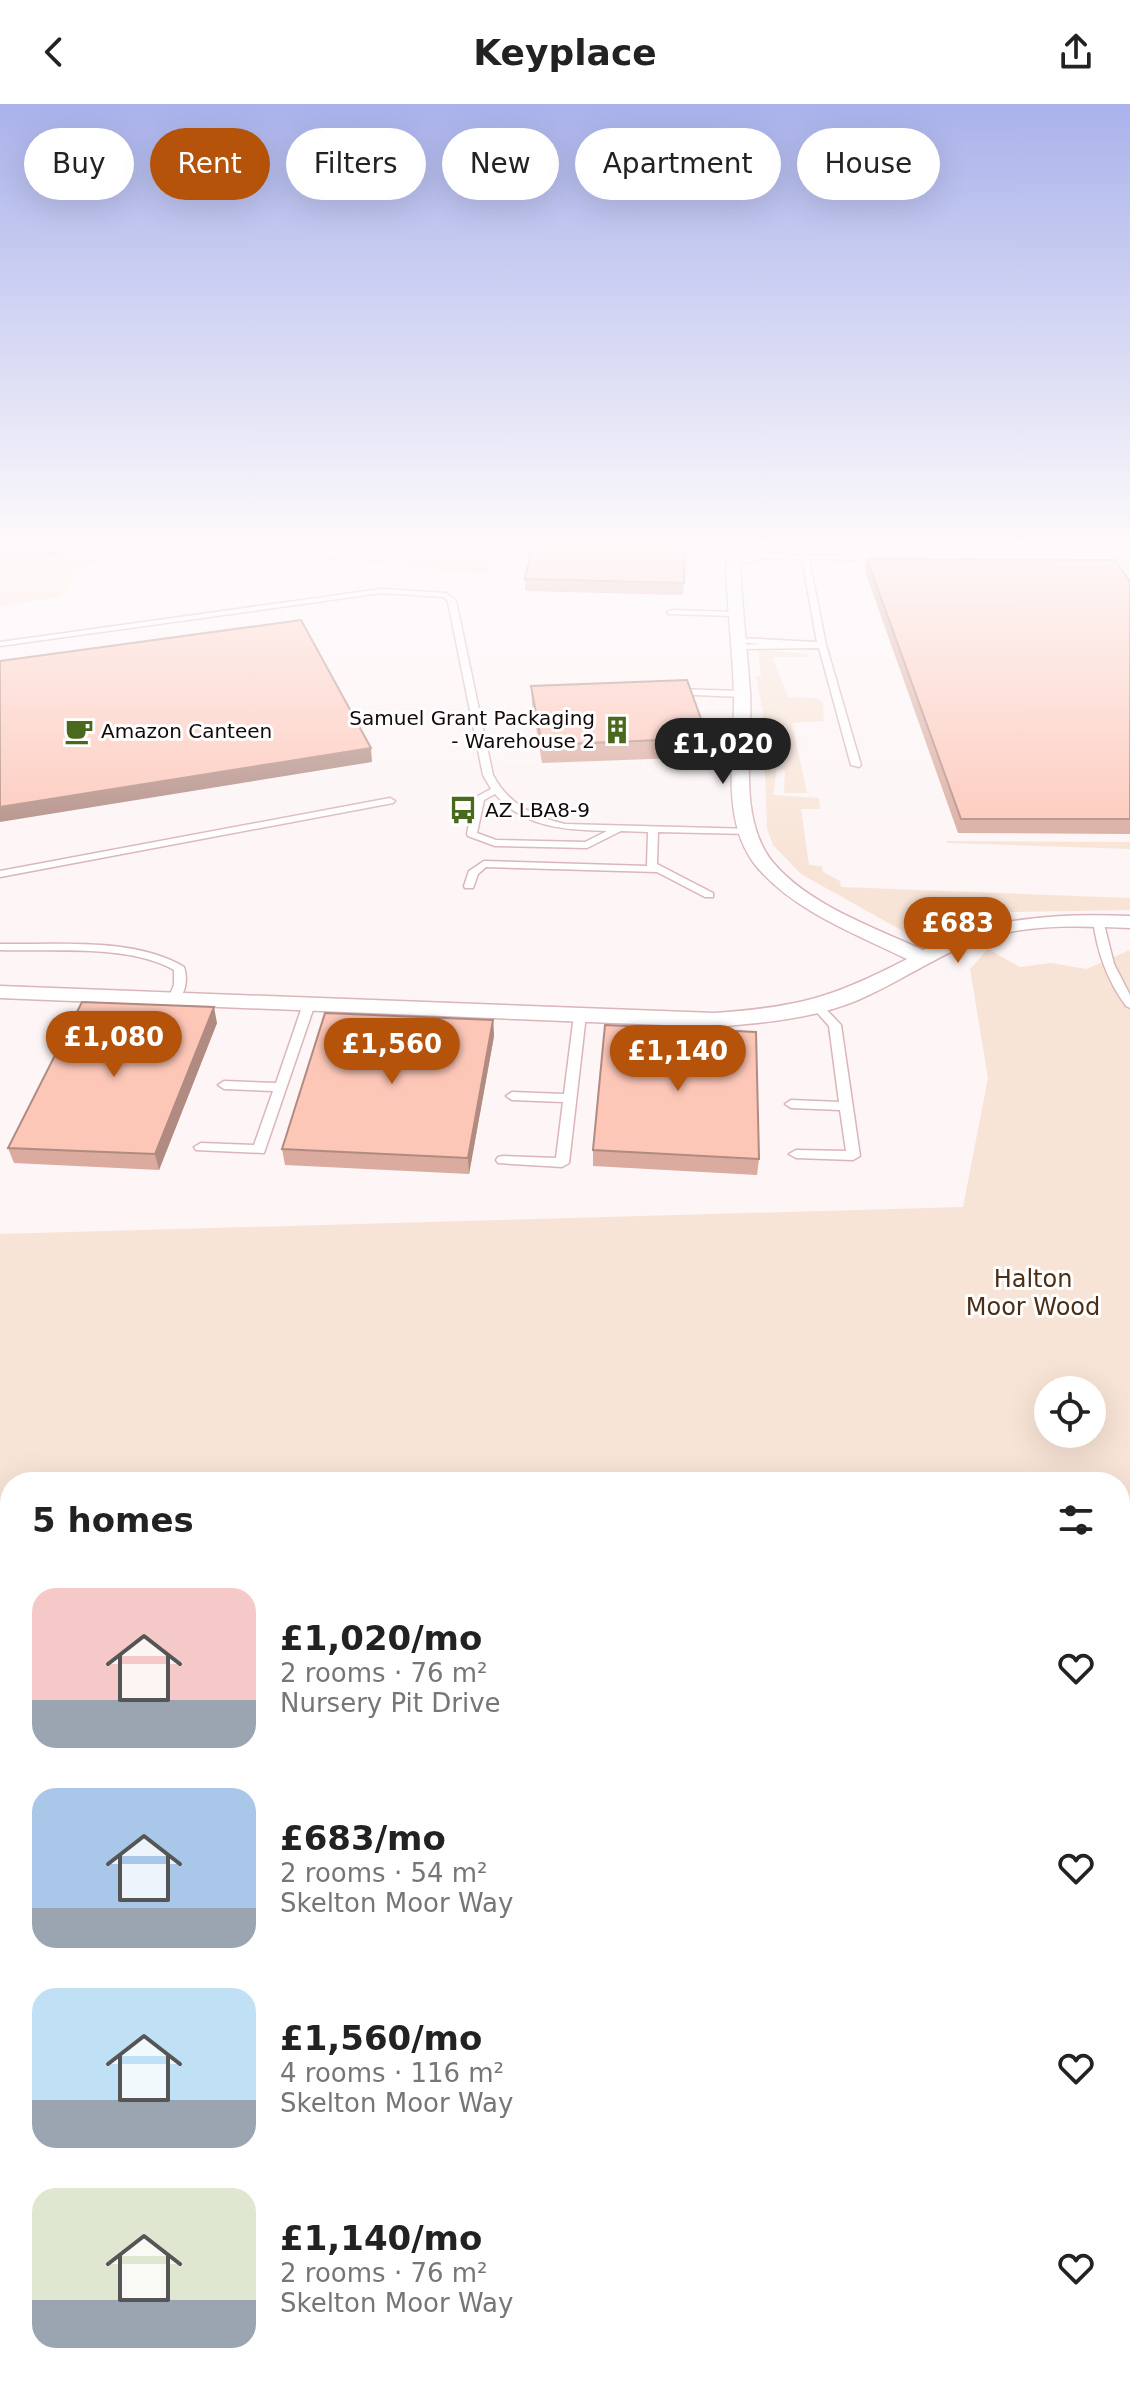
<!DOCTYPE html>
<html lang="en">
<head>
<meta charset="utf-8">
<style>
  body { margin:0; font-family:"DejaVu Sans",sans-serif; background:#f2f2f2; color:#222; height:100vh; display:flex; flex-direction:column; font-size:30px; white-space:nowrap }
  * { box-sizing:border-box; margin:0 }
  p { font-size:26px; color:#767676 }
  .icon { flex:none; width:44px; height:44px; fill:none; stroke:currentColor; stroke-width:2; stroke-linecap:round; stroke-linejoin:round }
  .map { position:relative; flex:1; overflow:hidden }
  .panel { position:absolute; left:0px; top:1368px; width:1130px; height:914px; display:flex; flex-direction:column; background:#fff; border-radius:32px 32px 0 0; box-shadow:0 8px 32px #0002 }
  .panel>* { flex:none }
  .banner { position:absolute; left:24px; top:24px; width:1082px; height:72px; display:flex; gap:16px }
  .fabs { position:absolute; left:1034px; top:1272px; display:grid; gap:16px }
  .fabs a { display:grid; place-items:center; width:72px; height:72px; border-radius:50%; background:#fff; box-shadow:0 8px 32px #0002; font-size:40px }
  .price { position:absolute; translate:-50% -68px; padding:0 18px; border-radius:28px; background:#b45309; color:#fff; font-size:26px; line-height:52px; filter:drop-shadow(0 2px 4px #0008) }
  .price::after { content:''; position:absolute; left:50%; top:48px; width:24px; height:18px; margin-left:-12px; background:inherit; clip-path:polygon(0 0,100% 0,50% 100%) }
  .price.active { background:#222; color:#fff }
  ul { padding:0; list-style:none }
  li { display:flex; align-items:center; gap:24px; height:200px; padding:0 32px }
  li span { display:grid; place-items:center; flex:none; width:224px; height:160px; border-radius:24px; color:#555 }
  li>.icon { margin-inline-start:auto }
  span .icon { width:96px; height:96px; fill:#fffc; stroke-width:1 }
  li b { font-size:34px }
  h2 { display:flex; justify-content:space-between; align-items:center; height:96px; padding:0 32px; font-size:34px }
  .chip { padding:0 28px; border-radius:36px; background:#fff; box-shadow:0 8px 32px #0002; font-size:28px; line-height:72px }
  .chip.active { background:#b45309; color:#fff }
  header { display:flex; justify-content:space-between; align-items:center; height:104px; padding:0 32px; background:#fff; font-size:36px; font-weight:700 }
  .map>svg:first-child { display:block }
  .green { fill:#f8e4d6; fill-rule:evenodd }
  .water { fill:#ecaeef }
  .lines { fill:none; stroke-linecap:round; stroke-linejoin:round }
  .service-casing { stroke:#dbb5b9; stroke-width:3 }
  .minor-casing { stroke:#dbb5b9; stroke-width:3 }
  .service { fill:#fff; fill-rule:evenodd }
  .minor { fill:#fff; fill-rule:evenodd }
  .wall { fill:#daab9e }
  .shaded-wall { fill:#b18b81 }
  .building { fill:#fdc7b8; stroke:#b18b81; stroke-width:2 }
  .labels { text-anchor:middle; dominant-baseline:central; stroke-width:6; stroke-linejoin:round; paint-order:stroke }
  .far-poi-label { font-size:20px; fill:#140809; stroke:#fff; text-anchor:start }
  .park-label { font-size:24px; fill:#4b2e16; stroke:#fff }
</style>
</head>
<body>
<header><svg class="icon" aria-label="back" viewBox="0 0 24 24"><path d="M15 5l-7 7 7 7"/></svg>Keyplace<svg class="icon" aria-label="share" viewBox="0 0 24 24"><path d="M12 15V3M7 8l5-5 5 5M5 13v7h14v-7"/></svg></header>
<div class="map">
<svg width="1130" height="2281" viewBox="0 0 1130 2281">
  <rect width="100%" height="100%" fill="#fdf5f6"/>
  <!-- green -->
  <g class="green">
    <path d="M0,438H492L487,470L288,452L168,456L133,450L85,461L73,471L72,479L60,493L0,502Z"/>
    <path d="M753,438H1130V474L1113,450L758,447Z"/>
    <path d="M758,546L807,550L810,553H772L788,593L814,594L823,598L824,617L792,619L807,689H784L785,666L777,665L773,691L819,694L820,705H801L809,761L822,762L823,768L840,777L841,783L1130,794V806L1011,808L973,815L932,829L908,830L801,770L773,741L767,725L763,609L756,572H761Z"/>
    <path d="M947,737L1130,738V745L947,739Z"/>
    <path d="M988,845L1020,863L1051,859L1086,865L1130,846V2281H0V1130L963,1103L988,974L970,865ZM1048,1286H1092V1330H1048ZM10,1378H1120V2272H10Z"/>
  </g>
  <!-- water -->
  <path class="water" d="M19,438H100L57,452L0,457V449Z"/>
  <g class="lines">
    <defs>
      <g id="service">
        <path d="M766,450L859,452L863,454L859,456L809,455L826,541L861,661L859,663L851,661L819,544L738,545L734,543L738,541L762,540L735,538V534H738L817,538L802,455L763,454L762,452Z"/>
        <path d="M381,485L446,489L456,497L493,671C508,700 534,713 565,720L753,725L754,727L749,730L658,728L657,760L713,789V793H705L657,768L486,763L478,770L473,784H465L464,782L469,767L484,757L647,762L648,728L621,727L587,744L495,742L468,732L467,730L474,694L491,685L483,671L448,498L444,493L381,489L0,542V538ZM495,690C524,724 566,726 607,727L585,738L496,736L477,729L484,696Z"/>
        <path d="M671,506L735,508L739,510L735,512L668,510L667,508Z"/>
        <path d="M675,585L742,587L746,590L742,593L672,590V586Z"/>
        <path d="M390,694L395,697L393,699L0,773V767Z"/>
        <path d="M1098,813L1103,816L1114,860L1130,891V904L1126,902C1107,876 1097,848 1093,816Z"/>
        <path d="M0,840C57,841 134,833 184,863C188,874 186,893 174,899L168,895L174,881V866C129,840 52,848 0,846Z"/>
        <path d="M309,896L315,900L264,1049L196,1046L194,1043L201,1039L254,1041L273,987L224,985L218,981L224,977L276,979L303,900Z"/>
        <path d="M818,899L822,901L841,921L860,1052L853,1056L796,1054L789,1050L796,1046L846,1047L840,1006L791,1004L785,1000L791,996L839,998L829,922L812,903Z"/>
        <path d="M580,907L586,911L569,1059L562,1063L498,1059L496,1056L498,1053L503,1052L556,1054L563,998L512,996L506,992L512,988L564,990L574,911Z"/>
      </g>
      <path id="minor" d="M747,448H766L773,452L740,460C742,503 747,545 750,588C753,640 737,711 771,756C806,800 873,823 923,846C989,813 1057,809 1130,812V824C1086,822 1039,820 996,831C946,844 905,876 858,896C812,915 763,919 714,923L0,894V882L714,909C798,903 832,894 907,855C856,830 794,807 757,763C719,717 735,646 734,592C733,547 727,503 726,458Z"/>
    </defs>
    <!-- service casing -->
    <use href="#service" class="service-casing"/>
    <!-- minor casing -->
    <use href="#minor" class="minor-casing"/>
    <!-- service -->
    <use href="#service" class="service"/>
    <!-- minor -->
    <use href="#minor" class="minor"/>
  </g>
  <!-- wall -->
  <g class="wall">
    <path d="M685,438L683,491L525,487V475Z"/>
    <path d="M867,455L1130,478V730L958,729L865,467Z"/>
    <path d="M531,582L708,634L706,653L542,659L532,600Z"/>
    <path d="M493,916L494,932L469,1070L285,1061L282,1045Z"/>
    <path d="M217,919L159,1066L14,1059L8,1044Z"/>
    <path d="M593,1046L759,1055L757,1071L593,1062Z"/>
  </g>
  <!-- shaded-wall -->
  <g class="shaded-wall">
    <path d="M371,644L372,658L0,718V703Z"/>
    <path d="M214,903L217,919L159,1066L155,1050Z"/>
    <path d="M493,916L494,932L469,1070L468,1054Z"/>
  </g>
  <!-- building -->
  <g class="building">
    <path d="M533,438H685L684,479L525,475Z"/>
    <path d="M867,455L1115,456L1130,478V715H961Z"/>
    <path d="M301,516L371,644L0,703V557Z"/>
    <path d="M687,576L708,634L542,641L531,582Z"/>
    <path d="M82,898L214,903L155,1050L8,1044Z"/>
    <path d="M325,909L493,916L468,1054L282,1045Z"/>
    <path d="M605,921L756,928L759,1055L593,1046Z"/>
  </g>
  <!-- sky -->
  <linearGradient id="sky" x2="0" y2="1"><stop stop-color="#a9b2eb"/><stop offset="0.58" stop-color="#fefafb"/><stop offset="1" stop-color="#fefafb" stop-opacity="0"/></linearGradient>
  <rect width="1130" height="757" fill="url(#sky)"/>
  <!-- icons -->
  <defs>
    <symbol id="building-bare" viewBox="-9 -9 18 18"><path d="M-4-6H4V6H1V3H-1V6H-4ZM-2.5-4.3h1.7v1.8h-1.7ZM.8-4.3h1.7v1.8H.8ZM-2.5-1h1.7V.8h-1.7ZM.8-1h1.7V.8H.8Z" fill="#4b691d" stroke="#fff" stroke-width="2.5" paint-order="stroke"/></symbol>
    <symbol id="cafe-bare" viewBox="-9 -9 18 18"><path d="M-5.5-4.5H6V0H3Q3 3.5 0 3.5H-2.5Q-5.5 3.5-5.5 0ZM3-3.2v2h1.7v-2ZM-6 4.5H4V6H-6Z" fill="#4b691d" stroke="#fff" stroke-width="2.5" paint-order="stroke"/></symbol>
    <symbol id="bus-bare" viewBox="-9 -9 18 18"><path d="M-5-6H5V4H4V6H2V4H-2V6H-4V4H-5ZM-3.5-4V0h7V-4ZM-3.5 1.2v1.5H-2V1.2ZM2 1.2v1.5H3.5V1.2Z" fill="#4b691d" stroke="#fff" stroke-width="2.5" paint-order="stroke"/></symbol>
  </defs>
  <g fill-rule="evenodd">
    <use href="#building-bare" x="597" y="606" width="40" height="40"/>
    <use href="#cafe-bare" x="59" y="607" width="40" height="40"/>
    <use href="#bus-bare" x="443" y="686" width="40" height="40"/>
  </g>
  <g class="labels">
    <!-- far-poi labels -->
    <g class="far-poi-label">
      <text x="595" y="614" text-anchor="end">Samuel Grant Packaging<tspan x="595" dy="23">- Warehouse 2</tspan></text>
      <text x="101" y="627">Amazon Canteen</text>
      <text x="485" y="706">AZ LBA8-9</text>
    </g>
    <!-- park labels -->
    <g class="park-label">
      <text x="1033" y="1175">Halton<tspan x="1033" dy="28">Moor Wood</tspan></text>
    </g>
  </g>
</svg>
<div class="fabs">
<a><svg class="icon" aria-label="locate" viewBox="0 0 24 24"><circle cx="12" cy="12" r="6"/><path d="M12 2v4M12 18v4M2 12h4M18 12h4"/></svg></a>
</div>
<b class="price active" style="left:723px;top:682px">£1,020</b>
<b class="price" style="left:958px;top:861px">£683</b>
<b class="price" style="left:114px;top:975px">£1,080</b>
<b class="price" style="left:392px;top:982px">£1,560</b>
<b class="price" style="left:678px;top:989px">£1,140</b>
<div class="banner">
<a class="chip">Buy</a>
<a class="chip active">Rent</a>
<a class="chip">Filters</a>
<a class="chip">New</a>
<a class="chip">Apartment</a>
<a class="chip">House</a>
</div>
<section class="panel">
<h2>5 homes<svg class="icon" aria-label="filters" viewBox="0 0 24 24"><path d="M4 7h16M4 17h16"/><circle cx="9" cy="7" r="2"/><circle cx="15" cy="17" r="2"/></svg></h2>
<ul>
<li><span style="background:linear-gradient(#f6c9c9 70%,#9aa5b1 0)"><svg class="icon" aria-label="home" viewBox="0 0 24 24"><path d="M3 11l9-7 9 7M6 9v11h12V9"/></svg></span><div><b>£1,020/mo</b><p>2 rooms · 76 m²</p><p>Nursery Pit Drive</p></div><svg class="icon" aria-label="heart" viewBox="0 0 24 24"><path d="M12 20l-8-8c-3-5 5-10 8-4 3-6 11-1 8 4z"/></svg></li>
<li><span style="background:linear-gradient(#a9c7e8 75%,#9aa5b1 0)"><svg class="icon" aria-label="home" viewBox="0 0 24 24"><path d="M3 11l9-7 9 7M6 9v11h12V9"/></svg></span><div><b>£683/mo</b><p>2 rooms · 54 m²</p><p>Skelton Moor Way</p></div><svg class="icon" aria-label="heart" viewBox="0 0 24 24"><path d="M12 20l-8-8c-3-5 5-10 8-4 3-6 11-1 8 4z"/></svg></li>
<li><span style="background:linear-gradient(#bfe0f5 70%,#9aa5b1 0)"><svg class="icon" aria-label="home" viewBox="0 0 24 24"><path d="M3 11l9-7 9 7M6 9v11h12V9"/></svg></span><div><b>£1,560/mo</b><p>4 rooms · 116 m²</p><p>Skelton Moor Way</p></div><svg class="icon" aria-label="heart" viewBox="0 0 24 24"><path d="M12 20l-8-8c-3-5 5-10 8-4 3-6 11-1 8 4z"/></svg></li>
<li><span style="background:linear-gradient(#dfe7d0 70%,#9aa5b1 0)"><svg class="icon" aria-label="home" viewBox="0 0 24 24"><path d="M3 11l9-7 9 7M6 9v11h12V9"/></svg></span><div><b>£1,140/mo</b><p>2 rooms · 76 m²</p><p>Skelton Moor Way</p></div><svg class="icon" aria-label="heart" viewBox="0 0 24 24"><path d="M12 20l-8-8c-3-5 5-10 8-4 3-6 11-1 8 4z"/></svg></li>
</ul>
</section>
</div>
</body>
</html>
